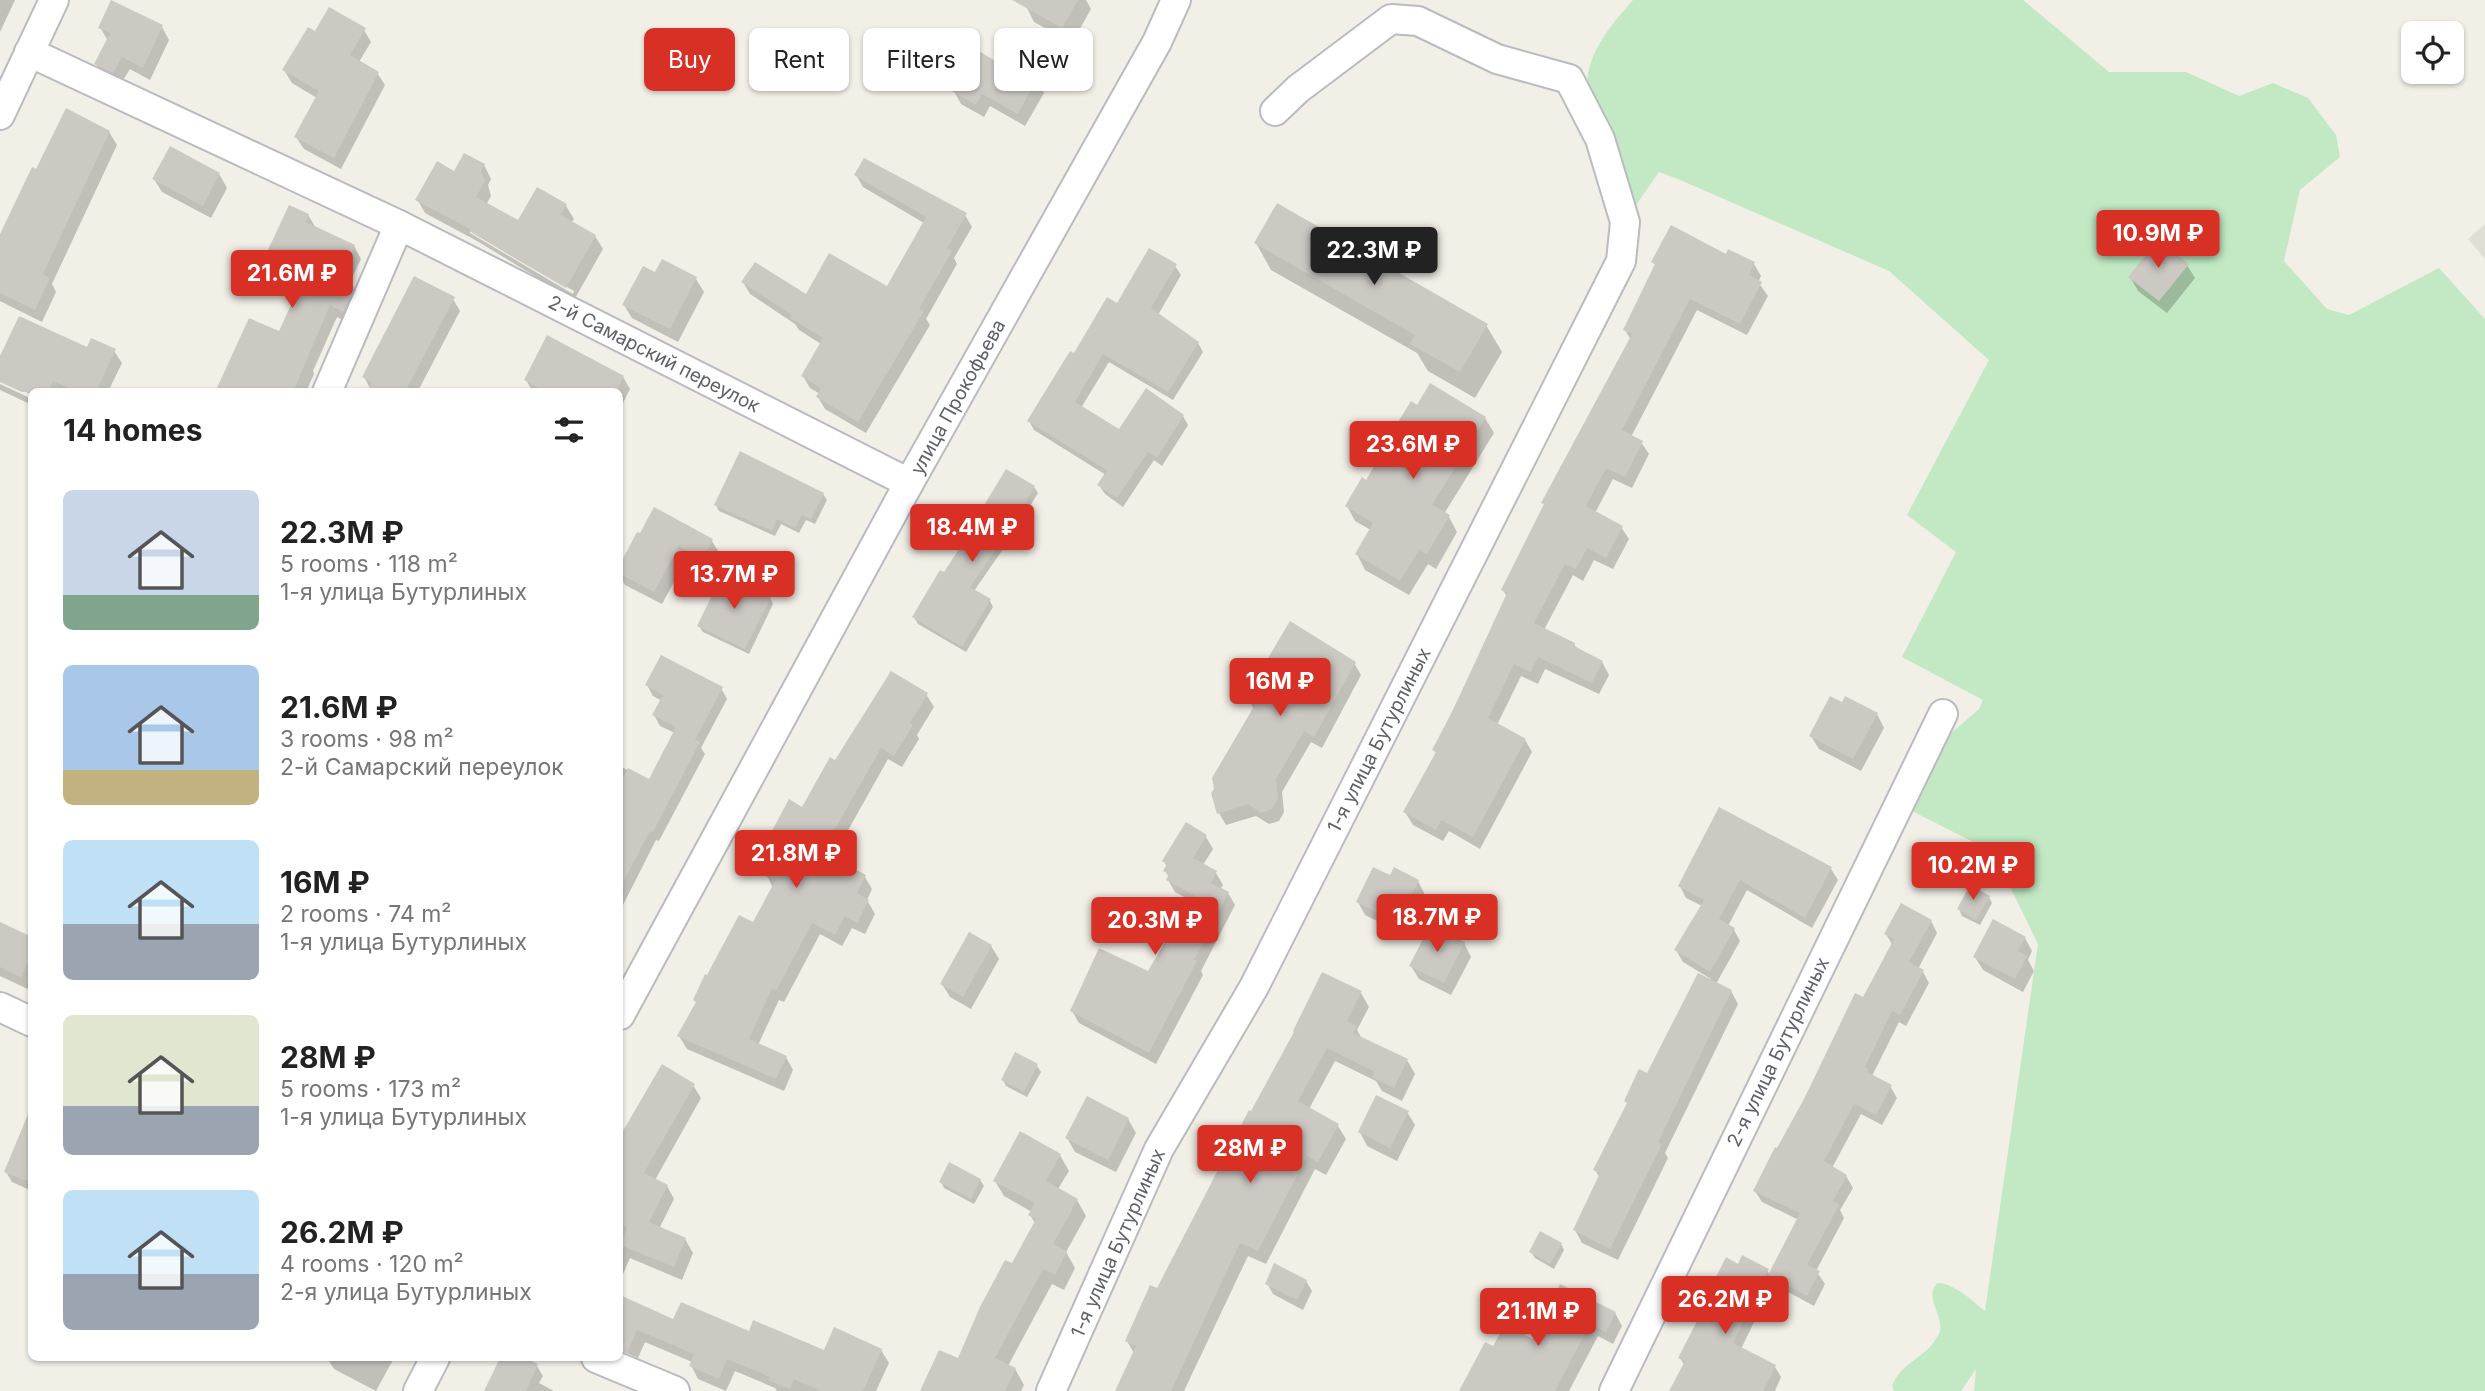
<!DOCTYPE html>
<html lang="en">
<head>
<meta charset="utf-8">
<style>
  body { margin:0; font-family:Inter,sans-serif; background:#f6f6f6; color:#222; height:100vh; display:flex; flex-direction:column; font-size:26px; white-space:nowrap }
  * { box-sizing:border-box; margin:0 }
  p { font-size:23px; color:#767676 }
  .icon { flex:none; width:38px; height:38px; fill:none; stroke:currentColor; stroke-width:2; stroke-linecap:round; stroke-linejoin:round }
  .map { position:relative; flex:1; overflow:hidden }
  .side { position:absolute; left:28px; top:388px; width:595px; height:973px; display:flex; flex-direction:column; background:#fff; border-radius:10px; box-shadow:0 2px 5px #0004 }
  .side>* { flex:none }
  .top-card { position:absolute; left:644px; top:28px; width:665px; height:63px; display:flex; gap:14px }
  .fabs { position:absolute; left:2401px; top:21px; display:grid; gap:14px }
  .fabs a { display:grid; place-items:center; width:63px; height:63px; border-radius:10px; background:#fff; box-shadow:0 2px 5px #0004; font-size:35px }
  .price { position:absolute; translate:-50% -60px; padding:0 16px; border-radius:7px; background:#d93025; color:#fff; font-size:23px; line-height:46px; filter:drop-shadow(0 2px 4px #0008) }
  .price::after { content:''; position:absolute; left:50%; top:42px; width:21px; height:16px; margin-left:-10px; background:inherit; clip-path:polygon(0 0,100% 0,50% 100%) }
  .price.selected { background:#222; color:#fff }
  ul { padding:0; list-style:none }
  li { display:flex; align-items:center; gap:21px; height:175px; padding:0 35px }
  li span { display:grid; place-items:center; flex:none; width:196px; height:140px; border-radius:10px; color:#555 }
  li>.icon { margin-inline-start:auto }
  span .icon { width:84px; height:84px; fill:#fffc; stroke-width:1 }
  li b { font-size:30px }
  h2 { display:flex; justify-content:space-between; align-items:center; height:84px; padding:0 35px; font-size:30px }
  .tag { padding:0 24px; border-radius:10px; background:#fff; box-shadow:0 2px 5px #0004; font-size:24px; line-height:63px }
  .tag.selected { background:#d93025; color:#fff }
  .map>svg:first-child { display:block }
  .education { fill:#e1ded4 }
  .green { fill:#c2e9c4 }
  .shadow { fill:#0003; fill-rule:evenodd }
  .building { fill:#ccc9c3 }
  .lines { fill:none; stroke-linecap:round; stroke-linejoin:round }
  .minor-casing { stroke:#b9bbc0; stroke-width:32 }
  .minor { stroke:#fff; stroke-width:28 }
  .labels { text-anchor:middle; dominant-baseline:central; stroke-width:5; stroke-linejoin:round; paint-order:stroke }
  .street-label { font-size:19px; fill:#5e6167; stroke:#fff }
</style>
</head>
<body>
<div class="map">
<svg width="2485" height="1391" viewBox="0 0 2485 1391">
  <rect width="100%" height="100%" fill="#f1efe6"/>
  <!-- education -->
  <path class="education" d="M2485,224V259L2468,239Z"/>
  <!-- green -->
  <path class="green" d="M1633,0H2023L2109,72H2186L2239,96L2273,83L2308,98L2336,135L2340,157L2300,190L2284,261L2327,309L2349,315L2439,268L2485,319V1391H1974L1976,1369L1961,1391H1894L1892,1386C1901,1362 1928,1357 1939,1334C1946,1317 1922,1296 1938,1283C1956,1284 1972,1301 1985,1311L2038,944L1993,852L1908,809L1935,747L1979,709L1983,700L1902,657L1956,552L1907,515L1989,360L1889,271L1678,179L1659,172L1634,208L1587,86C1587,52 1612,24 1633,0Z"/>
  <!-- shadow -->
  <g class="shadow">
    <path d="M0,0H15L0,32Z"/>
    <path d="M1023,0H1086L1091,9L1072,43L1034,22Z"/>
    <path d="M100,27H162L169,40L150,80L130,69L120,85L103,77L96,64L108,41Z"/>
    <path d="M364,30L371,42L359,62L377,73L385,85L341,169L304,149L296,137L317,98L292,83L284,70L316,34Z"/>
    <path d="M1002,66L1036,79L1044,93L1025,126L990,106L984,117L961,104L954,91Z"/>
    <path d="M109,132L117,145L52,284L56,292L42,322L0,301V251L37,171Z"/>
    <path d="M484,165L491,179L488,185L491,196L486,205L518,222L566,206L574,219L571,223L595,236L603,249L574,300L477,241L425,213L417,199L455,173ZM470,229L574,291L573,294L470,233Z"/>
    <path d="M219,174L227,188L211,218L162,192L154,179Z"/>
    <path d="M856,175L965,215L972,227L954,258L957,264L926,319L930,325L866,433L825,409L818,397L820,394L810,388L803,376L821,344L799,330L795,324L750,294L743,282L806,296L887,288L924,223L863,187Z"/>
    <path d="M308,215L316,228L354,246L361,259L348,286L353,288L360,301L350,324L337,317L313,371L314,374L306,392H217L280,334L305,278L276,265L269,252Z"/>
    <path d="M1256,243L1486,325L1502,352L1475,398L1428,371L1417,353L1271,270Z"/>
    <path d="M1726,256L1754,264L1761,276L1758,282L1768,296L1747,335L1697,310L1631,437L1641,442L1649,454L1632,488L1613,479L1595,513L1621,527L1629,539L1613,569L1594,560L1583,581L1573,575L1544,630L1574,644L1577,649L1602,662L1609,675L1599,694L1545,669L1538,684L1521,676L1497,725L1525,740L1532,752L1480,849L1449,831L1443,841L1413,825L1405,812L1437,754L1434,750L1507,597L1503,590L1631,340L1625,330L1656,266L1653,262Z"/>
    <path d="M2187,265L2195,278L2167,313L2138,291L2130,277Z"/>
    <path d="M1175,266L1181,275L1158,315L1198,343L1203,352L1173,400L1109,362L1081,408L1119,431L1183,416L1188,425L1162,466L1154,460L1123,507L1105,494L1099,485L1106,475L1034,430L1029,421L1075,356L1117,305Z"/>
    <path d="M696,279L704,292L678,342L632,318L624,305Z"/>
    <path d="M453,299L460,311L419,389L423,392H369L370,388L364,377Z"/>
    <path d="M88,349L114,351L122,363L108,392H32V395L0,380V384L32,399V405L0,390V360Z"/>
    <path d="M623,377L630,389L620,409V392H533L526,380Z"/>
    <path d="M1418,408L1485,418L1494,433L1444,514L1449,517L1457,532L1436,569L1428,564L1409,595L1365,570L1357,554L1371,530L1355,521L1347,506L1367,482Z"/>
    <path d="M1034,487L1038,493L1012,536L974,591L990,601L993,607L966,652L918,624L914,617Z"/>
    <path d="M823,494L827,500L815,524L806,520L799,533L781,524L775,536L719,511L716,505Z"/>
    <path d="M637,534L712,541L720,554L710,571L687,558L662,604L625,585L620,575V567Z"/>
    <path d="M770,598L773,604L749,654L703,632L699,626Z"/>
    <path d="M1354,663L1361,675L1322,748L1311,742L1282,792L1284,812L1279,821L1269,824L1256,816L1226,825L1219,813L1254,709L1247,697Z"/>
    <path d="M647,685L721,688L727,699L701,748L705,754L659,841L656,840L620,911V766L649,781L675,733L660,726L654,715L662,701L653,696Z"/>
    <path d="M926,694L934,707L917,735L919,739L902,767L888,759L832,859L865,877L872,889L867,900L875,914L865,934L852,928L842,946L820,934L784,1002L779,1000L758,1045L786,1057L793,1070L784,1091L687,1049L679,1036L753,924L773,888L759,859L803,809L836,762Z"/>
    <path d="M1877,714L1884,728L1861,771L1819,749L1811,736Z"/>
    <path d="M1186,825L1206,837L1213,849L1203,865L1216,873L1223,885L1221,888L1228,893L1235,905L1201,971L1203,975L1156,1064L1079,1023L1072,1011L1149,973L1168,947L1192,901L1175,892L1168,880L1169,877L1165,871L1167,867L1164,861Z"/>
    <path d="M1831,869L1838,880L1812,928L1747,890L1728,926L1734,930L1740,941L1716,984L1731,991L1738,1004L1665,1153L1668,1158L1618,1260L1582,1243L1575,1230L1600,1178L1595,1170L1628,1105L1626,1101L1648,1075L1711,979L1683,962L1676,950L1702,906L1686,898L1680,886Z"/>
    <path d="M1391,877L1418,881L1425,895L1405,935L1365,915L1358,902Z"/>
    <path d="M1989,897L1992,903L1980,925L1962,916L1959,909Z"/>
    <path d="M1931,921L1937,933L1918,969L1923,972L1929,983L1906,1026L1899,1022L1872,1076L1890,1086L1897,1098L1882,1125L1861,1114L1832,1168L1846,1176L1853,1188L1840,1210L1844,1218L1816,1271L1825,1284L1814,1306L1777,1286L1774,1281L1741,1349L1775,1367L1781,1377L1775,1391H1671L1685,1366L1680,1358L1738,1266L1767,1270L1770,1275L1799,1220L1762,1202L1755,1191L1893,946L1886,934Z"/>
    <path d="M0,924L32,939V991L0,976Z"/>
    <path d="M2025,938L2032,951L2028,960L2034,971L2023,992L1983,970L1975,957Z"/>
    <path d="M1464,943L1471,957L1451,995L1419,979L1411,966Z"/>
    <path d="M991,946L999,959L971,1009L950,997L942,984Z"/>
    <path d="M1361,993L1369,1007L1357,1030L1362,1039L1407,1060L1415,1074L1402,1101L1382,1091L1376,1081L1335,1061L1309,1109L1338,1126L1346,1139L1326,1175L1315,1169L1266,1264L1248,1256L1184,1391H1117L1134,1353L1127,1341L1157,1290L1252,1113Z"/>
    <path d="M663,1066L693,1085L701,1098L655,1180L667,1186L674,1199L659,1229L685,1239L693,1253L682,1280L630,1258L620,1281V1138Z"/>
    <path d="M1037,1066L1041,1072L1027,1097L1006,1086L1003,1080Z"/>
    <path d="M32,1110V1191L12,1182L6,1172Z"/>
    <path d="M1407,1112L1415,1125L1397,1161L1367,1146L1360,1132Z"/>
    <path d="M1128,1119L1136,1133L1116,1172L1075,1152L1067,1138Z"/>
    <path d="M1060,1155L1069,1171L1058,1189L1077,1200L1086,1216L1066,1252L1075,1268L1064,1290L1052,1284L1008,1366L1015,1369L1024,1385L1021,1391H922L959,1360L1035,1223L1030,1215L1032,1212L1004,1196L995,1181Z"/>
    <path d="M980,1180L984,1186L974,1204L944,1188L941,1182Z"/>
    <path d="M1561,1244L1564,1250L1554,1269L1535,1258L1531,1252Z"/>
    <path d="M1306,1281L1312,1291L1303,1310L1273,1294L1267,1283Z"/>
    <path d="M620,1297L674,1321L750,1333L825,1352L881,1350L889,1363L876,1391H777L775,1388L735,1371L726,1391L698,1379L691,1365L692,1362L645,1342L638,1358L620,1350Z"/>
    <path d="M1615,1313L1622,1326L1613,1344L1598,1336L1569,1391H1461L1493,1348L1533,1341Z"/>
    <path d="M327,1358H394L376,1391L334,1369Z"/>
    <path d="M502,1358H520L537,1366L543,1376L539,1383L554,1391H486Z"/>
  </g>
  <!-- building -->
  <g class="building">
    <path d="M111,0L163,25L143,68L122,57L113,73L94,64L110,33L98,28Z"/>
    <path d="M1012,0H1078L1062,28Z"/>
    <path d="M329,7L366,28L350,55L379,72L334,158L294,137L319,91L282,70L308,27L315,31Z"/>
    <path d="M975,49L1001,64L1003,60L1037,78L1018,114L982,94L976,105L952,91Z"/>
    <path d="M66,108L110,131L43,274L50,278L35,310L0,293V234L32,167L36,169Z"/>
    <path d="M170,146L220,173L203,206L152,179Z"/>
    <path d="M464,153L485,164L481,171L485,181L476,197L518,220L537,187L567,204L561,215L596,235L566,288L516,259L469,231L470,229L415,200L437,161L454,171Z"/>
    <path d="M864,158L967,213L947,248L952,251L919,309L924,311L858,422L816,397L821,388L801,376L823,338L790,318L792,315L741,282L755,262L806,294L829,253L887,286L926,217L854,175Z"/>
    <path d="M1277,203L1488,324L1460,372L1410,344L1415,335L1254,243Z"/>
    <path d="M289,205L309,214L306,222L355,245L339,280L354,287L343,312L330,305L293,392H215L249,318L279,331L307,270L267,252Z"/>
    <path d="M1671,225L1726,254L1728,249L1755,262L1749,275L1762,282L1740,324L1690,299L1622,430L1643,441L1625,477L1606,468L1586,506L1623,526L1606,558L1587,548L1576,569L1565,564L1534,623L1575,643L1574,646L1603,661L1592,683L1538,657L1531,672L1514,664L1488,718L1526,739L1473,837L1441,820L1436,830L1403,812L1436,752L1432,750L1454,708L1507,593L1501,590L1544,504L1541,503L1632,334L1623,330L1655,264L1651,262Z"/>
    <path d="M2158,240L2189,264L2159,301L2128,277Z"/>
    <path d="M1149,248L1177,264L1151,308L1199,342L1168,392L1103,354L1075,402L1119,429L1146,388L1184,415L1157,458L1148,452L1117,498L1097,485L1107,470L1027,421L1070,351L1074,353L1107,297L1117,303Z"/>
    <path d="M662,259L697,277L670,329L622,305L643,266L655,272Z"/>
    <path d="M414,276L455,297L405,392H367L372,382L362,377Z"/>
    <path d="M19,316L87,347L91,338L116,349L96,392H77L53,381L48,392H22L0,382V356Z"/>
    <path d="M547,335L624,376L616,392H546L524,380Z"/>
    <path d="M1430,383L1486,417L1432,505L1450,515L1427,554L1419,550L1400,581L1355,554L1373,523L1345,506L1362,477L1366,480L1400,423L1398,422L1411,401L1417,405Z"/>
    <path d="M740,451L824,493L811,519L802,515L795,528L777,519L772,531L714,505Z"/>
    <path d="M1006,469L1035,486L1009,530L970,587L991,599L962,647L912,617L940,570L944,572L982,514L980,512Z"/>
    <path d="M654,507L713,539L702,559L679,546L654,592L620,574V564L637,532L640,533Z"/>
    <path d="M723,573L771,597L745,649L697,626Z"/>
    <path d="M1290,621L1356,662L1314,737L1304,731L1276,779L1278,799L1272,809L1261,813L1248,804L1217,814L1211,793L1214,789L1212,778L1256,703L1245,697Z"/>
    <path d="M661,655L723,687L695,740L700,742L653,832L650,831L620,888V785L628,768L649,779L676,727L652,715L663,695L645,685Z"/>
    <path d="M891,671L928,693L910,723L913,725L894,756L881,748L822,852L866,875L857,893L869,900L857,923L845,916L835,935L812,923L776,991L772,988L749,1039L787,1056L776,1079L677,1036L696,1002L693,1000L705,974L707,975L739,915L753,922L775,881L764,875L769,865L757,859L789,799L802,807L830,757L835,760Z"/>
    <path d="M1830,696L1842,702L1845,696L1878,713L1853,759L1809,736Z"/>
    <path d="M1719,807L1832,867L1805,918L1740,880L1719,919L1735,928L1710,972L1674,950L1704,900L1678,886Z"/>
    <path d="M1186,822L1207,835L1193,858L1217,871L1211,883L1229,892L1194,960L1197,961L1149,1053L1070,1011L1099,948L1148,971L1165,942L1168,944L1194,895L1166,880L1169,874L1163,871L1167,864L1162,861Z"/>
    <path d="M1373,867L1390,875L1394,867L1419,880L1398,923L1356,902Z"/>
    <path d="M1970,885L1990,896L1976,920L1957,909Z"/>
    <path d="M1901,903L1932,920L1909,962L1924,970L1900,1015L1892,1011L1865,1067L1868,1069L1867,1072L1892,1085L1876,1115L1854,1104L1824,1161L1847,1175L1833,1201L1839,1205L1807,1265L1820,1271L1807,1296L1768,1275L1800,1213L1753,1191L1775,1147L1777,1148L1804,1099L1855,993L1863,997L1894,939L1884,934Z"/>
    <path d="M1993,919L2026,937L2018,951L2027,956L2015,979L1973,957Z"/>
    <path d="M0,922L32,937V954L21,977L0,967Z"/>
    <path d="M1431,924L1465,942L1444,983L1409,966Z"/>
    <path d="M969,932L992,945L963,997L940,984Z"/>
    <path d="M1322,972L1362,991L1347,1021L1357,1026L1353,1033L1408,1059L1394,1088L1372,1077L1375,1072L1327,1048L1298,1101L1339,1124L1318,1162L1307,1156L1258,1251L1240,1243L1171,1391H1115L1136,1346L1125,1341L1150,1285L1157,1288L1249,1110L1251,1111L1294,1032L1293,1031Z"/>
    <path d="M1698,973L1732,990L1658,1142L1662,1144L1610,1249L1573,1230L1600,1173L1593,1170L1627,1103L1624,1101L1639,1069L1647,1073Z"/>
    <path d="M1015,1052L1038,1064L1024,1092L1001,1080Z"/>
    <path d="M662,1064L695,1084L644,1173L668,1185L649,1222L686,1238L674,1267L620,1245L627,1227L620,1224V1136Z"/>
    <path d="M1376,1095L1409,1111L1390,1148L1358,1132Z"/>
    <path d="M1087,1096L1129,1118L1108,1160L1065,1138Z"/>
    <path d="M31,1107H32V1183L4,1172Z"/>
    <path d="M1020,1131L1061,1154L1046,1181L1078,1199L1053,1244L1067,1251L1055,1275L1043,1269L995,1358L1016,1368L1005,1391H920L939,1350L958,1358L980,1307L1005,1260L1012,1263L1036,1219L1028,1215L1035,1203L993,1181Z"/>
    <path d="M949,1162L981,1179L971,1199L939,1182Z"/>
    <path d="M1540,1231L1562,1243L1550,1264L1529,1252Z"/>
    <path d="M1742,1255L1769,1269L1733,1343L1776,1365L1763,1391H1669L1685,1361L1678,1358L1710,1296L1707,1295L1726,1257L1738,1264Z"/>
    <path d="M1274,1263L1307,1280L1297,1300L1265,1284Z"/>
    <path d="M1560,1284L1616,1312L1606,1332L1590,1324L1555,1391H1459L1485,1342L1493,1346L1506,1323L1532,1339Z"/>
    <path d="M620,1295L673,1319L681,1302L749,1331L753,1320L824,1350L834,1327L882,1349L863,1391H821L794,1379L790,1389L768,1380L770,1377L727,1359L719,1379L689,1366L694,1354L637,1330L627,1353L620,1350Z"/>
    <path d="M500,1358H524L538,1364L526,1391H484Z"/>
  </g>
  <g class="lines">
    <defs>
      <g id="minor">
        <path d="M29,52L399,225L909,483"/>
        <path d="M0,115L54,0"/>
        <path d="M327,392L399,225"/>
        <path d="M0,1007L32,1022"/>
        <path d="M620,1015L909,483L1157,42L1176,0"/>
        <path d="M596,1358L675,1391"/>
        <path d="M418,1391L435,1358"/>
        <path d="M1051,1391L1159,1149L1254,987L1621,261L1625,222L1600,139L1569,79L1497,59L1418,21L1391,19L1298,89L1275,111"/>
        <path d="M1614,1391L1943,714"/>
      </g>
    </defs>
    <!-- minor casing -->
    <use href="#minor" class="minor-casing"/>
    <!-- minor -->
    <use href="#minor" class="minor"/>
  </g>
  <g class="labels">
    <!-- street labels -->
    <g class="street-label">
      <text transform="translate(654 354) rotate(27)">2-й Самарский переулок</text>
      <text transform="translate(958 397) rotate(-61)">улица Прокофьева</text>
      <text transform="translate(1379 740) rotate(-63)">1-я улица Бутурлиных</text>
      <text transform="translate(1778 1052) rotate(-64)">2-я улица Бутурлиных</text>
      <text transform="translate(1118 1243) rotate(-66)">1-я улица Бутурлиных</text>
    </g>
  </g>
</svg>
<div class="fabs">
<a><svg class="icon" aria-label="locate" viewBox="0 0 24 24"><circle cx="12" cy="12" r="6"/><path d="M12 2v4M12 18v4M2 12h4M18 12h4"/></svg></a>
</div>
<b class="price" style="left:2158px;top:270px">10.9M ₽</b>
<b class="price selected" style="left:1374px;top:287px">22.3M ₽</b>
<b class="price" style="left:292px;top:310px">21.6M ₽</b>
<b class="price" style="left:1413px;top:481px">23.6M ₽</b>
<b class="price" style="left:972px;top:564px">18.4M ₽</b>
<b class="price" style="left:734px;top:611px">13.7M ₽</b>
<b class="price" style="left:1280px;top:718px">16M ₽</b>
<b class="price" style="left:796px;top:890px">21.8M ₽</b>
<b class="price" style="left:1973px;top:902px">10.2M ₽</b>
<b class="price" style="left:1437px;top:954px">18.7M ₽</b>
<b class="price" style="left:1155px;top:957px">20.3M ₽</b>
<b class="price" style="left:1250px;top:1185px">28M ₽</b>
<b class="price" style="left:1725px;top:1336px">26.2M ₽</b>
<b class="price" style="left:1538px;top:1348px">21.1M ₽</b>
<div class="top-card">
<a class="tag selected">Buy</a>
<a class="tag">Rent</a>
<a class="tag">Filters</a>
<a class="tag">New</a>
</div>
<section class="side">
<h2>14 homes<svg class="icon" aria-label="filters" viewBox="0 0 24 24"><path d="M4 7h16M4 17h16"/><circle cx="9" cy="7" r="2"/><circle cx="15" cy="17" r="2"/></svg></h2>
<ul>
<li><span style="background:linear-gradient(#c9d6e8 75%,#7fa58c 0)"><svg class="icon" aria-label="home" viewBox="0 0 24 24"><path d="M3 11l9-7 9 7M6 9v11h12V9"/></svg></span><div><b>22.3M ₽</b><p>5 rooms · 118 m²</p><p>1-я улица Бутурлиных</p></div></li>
<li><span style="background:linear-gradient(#a9c7e8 75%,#c2b280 0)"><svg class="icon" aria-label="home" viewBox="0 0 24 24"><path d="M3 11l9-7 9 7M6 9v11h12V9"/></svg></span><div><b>21.6M ₽</b><p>3 rooms · 98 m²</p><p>2-й Самарский переулок</p></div></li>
<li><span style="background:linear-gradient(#bfe0f5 60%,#9aa5b1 0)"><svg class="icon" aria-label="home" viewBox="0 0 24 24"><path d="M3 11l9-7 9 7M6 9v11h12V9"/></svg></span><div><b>16M ₽</b><p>2 rooms · 74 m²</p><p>1-я улица Бутурлиных</p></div></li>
<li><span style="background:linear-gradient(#dfe7d0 65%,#9aa5b1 0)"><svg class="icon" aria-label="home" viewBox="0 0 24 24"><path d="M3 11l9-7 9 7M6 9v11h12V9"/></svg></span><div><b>28M ₽</b><p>5 rooms · 173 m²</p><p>1-я улица Бутурлиных</p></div></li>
<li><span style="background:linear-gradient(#bfe0f5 60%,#9aa5b1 0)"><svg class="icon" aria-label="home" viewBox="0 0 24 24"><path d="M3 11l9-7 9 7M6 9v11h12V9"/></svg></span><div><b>26.2M ₽</b><p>4 rooms · 120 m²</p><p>2-я улица Бутурлиных</p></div></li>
</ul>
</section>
</div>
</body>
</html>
